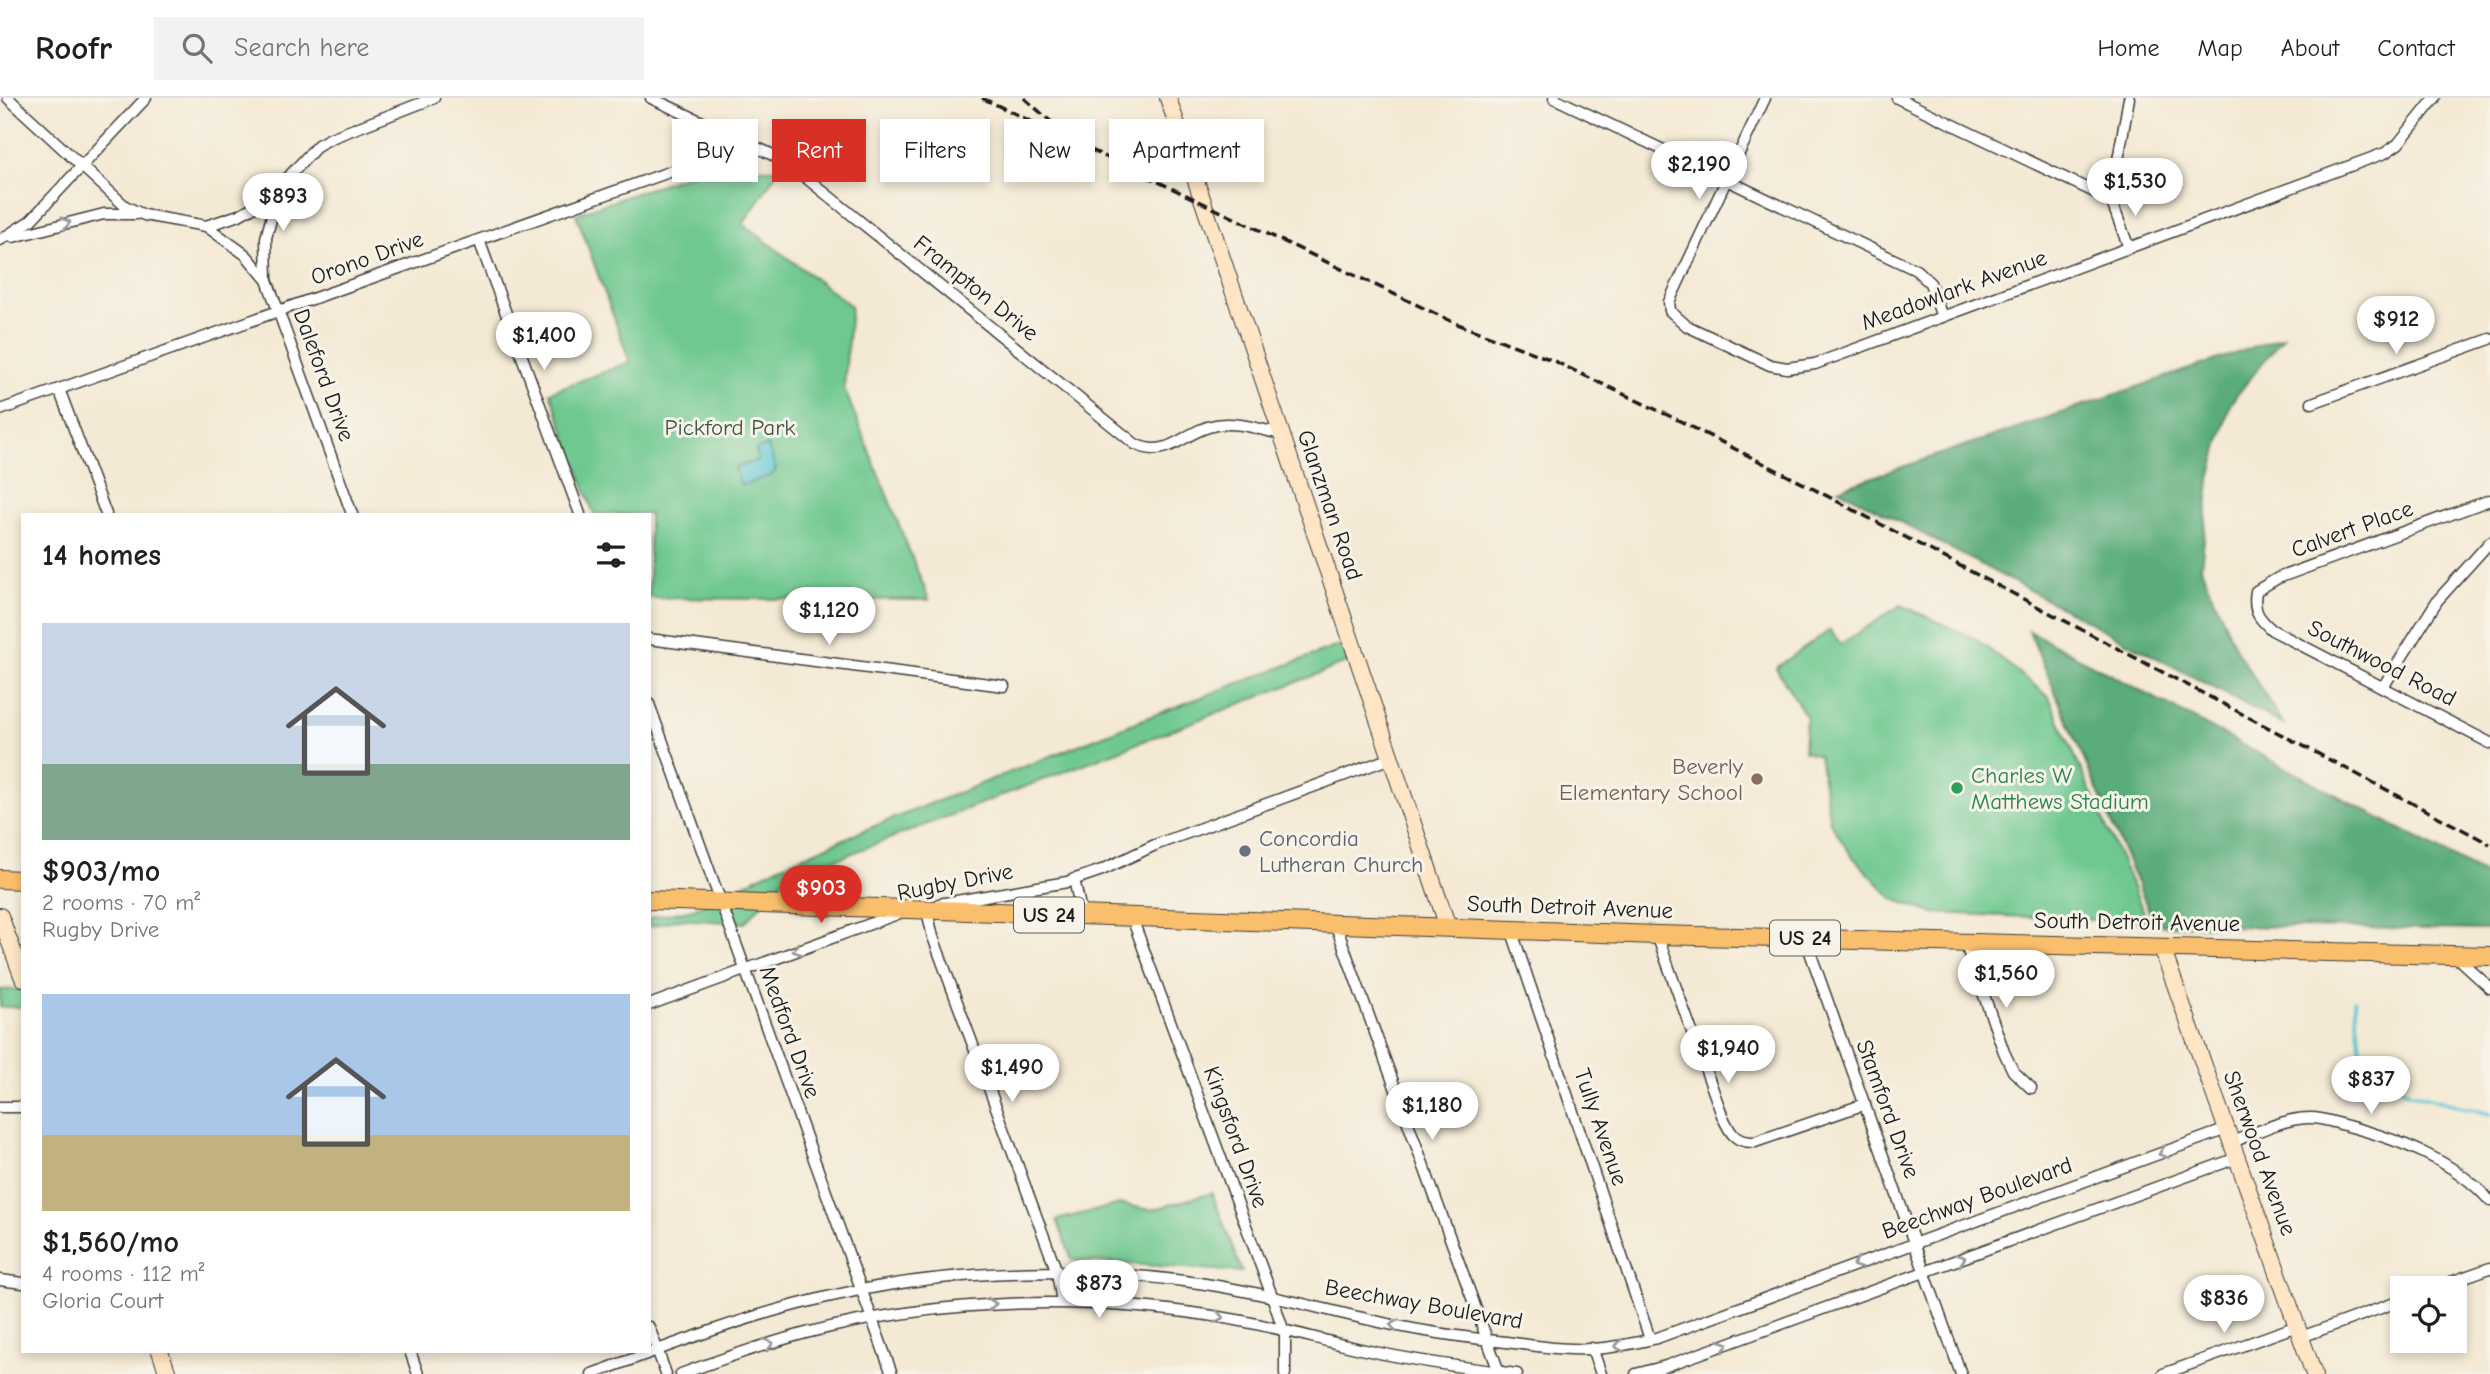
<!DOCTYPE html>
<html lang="en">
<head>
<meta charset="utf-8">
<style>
  body { margin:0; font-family:"Comic Neue",sans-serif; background:#f2f2f2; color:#202124; height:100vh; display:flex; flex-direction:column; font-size:26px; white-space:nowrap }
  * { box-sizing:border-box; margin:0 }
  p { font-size:23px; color:#757577 }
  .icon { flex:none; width:38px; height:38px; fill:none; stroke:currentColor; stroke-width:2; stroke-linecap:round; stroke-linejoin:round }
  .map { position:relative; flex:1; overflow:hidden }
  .side { position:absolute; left:21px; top:415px; width:630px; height:840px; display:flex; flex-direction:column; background:#fff; border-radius:0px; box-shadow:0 4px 10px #0003 }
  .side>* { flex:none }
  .hud { position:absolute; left:672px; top:21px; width:665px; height:63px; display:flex; gap:14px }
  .buttons { position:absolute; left:2390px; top:1178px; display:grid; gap:14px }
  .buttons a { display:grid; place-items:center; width:77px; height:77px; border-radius:0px; background:#fff; box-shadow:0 4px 10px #0003; font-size:35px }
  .price { position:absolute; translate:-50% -60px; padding:0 16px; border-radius:24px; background:#fff; color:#222; font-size:23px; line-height:46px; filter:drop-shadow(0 2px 4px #0008) }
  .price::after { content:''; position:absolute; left:50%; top:42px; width:21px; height:16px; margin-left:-10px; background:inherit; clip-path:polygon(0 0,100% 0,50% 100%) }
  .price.selected { background:#d93025; color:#fff }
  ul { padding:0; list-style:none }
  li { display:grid; align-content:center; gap:14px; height:371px; padding:0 21px }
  li span { display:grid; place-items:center; height:217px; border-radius:0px; color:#555 }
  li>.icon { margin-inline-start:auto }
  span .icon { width:126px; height:126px; fill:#fffc; stroke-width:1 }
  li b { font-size:30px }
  h2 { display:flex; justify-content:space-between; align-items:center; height:84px; padding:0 21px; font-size:30px }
  .tag { padding:0 24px; border-radius:0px; background:#fff; box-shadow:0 4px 10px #0003; font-size:24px; line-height:63px }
  .tag.selected { background:#d93025; color:#fff }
  header { display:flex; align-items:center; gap:42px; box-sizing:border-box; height:98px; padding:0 35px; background:#fff; border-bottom:2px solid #e0e0e0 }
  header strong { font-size:33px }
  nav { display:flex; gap:38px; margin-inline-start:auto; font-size:24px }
  .search { width:490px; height:63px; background:#f2f2f2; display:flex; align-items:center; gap:18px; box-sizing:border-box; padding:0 24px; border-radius:0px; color:#757577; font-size:26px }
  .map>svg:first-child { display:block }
  .green { fill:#6ec890; stroke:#457256; stroke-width:2 }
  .forest { fill:#5aac7a; stroke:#3b644b; stroke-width:2 }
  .water { fill:#5cc8d5; stroke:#3c7278; stroke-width:2 }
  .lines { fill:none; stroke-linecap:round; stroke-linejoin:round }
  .stream { stroke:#5cc8d5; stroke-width:3.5 }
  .street-casing { stroke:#3c3b38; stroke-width:13 }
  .secondary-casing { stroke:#3c3b38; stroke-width:18 }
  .primary-casing { stroke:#3c3b38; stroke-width:20 }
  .street { stroke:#fff; stroke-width:10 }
  .secondary { stroke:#fde5c5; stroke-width:16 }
  .primary { stroke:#f9bf6d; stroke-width:18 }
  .rail { stroke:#1c1c1c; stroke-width:3.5; stroke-dasharray:10 5; stroke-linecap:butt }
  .oneway { stroke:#999 }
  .education-dot { fill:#8d6e63; stroke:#f7f3e8; stroke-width:2.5 }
  .leisure-dot { fill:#2e9e5b; stroke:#f7f3e8; stroke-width:2.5 }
  .worship-dot { fill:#6b7280; stroke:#f7f3e8; stroke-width:2.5 }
  .labels { text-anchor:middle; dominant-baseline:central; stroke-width:6; stroke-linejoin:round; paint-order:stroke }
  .shield { fill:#f7f3e8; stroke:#5e5c59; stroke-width:2 }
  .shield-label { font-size:21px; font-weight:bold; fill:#1c1c1c }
  .street-label { font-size:23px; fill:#1c1c1c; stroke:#f7f3e8 }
  .park-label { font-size:23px; fill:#395845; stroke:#f7f3e8 }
  .education-label { font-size:23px; fill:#785e54; stroke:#f7f3e8; text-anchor:end }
  .leisure-label { font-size:23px; fill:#27864d; stroke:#f7f3e8; text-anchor:start }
  .worship-label { font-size:23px; fill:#5b616d; stroke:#f7f3e8; text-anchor:start }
</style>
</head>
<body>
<header>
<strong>Roofr</strong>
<div class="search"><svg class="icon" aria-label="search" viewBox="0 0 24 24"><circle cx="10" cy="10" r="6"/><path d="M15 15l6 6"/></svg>Search here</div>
<nav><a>Home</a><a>Map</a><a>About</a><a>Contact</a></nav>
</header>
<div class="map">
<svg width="2490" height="1276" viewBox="0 0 2490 1276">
  <rect width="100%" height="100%" fill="#f7f3e8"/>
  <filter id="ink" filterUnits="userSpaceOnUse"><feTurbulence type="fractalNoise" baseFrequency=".0143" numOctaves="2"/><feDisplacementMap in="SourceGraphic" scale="14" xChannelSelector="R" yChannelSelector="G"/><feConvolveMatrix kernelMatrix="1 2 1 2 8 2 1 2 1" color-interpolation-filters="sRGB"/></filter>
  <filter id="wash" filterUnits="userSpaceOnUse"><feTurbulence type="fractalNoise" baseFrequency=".00686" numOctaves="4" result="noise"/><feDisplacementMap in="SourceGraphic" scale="28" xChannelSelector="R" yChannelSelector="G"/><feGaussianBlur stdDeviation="1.57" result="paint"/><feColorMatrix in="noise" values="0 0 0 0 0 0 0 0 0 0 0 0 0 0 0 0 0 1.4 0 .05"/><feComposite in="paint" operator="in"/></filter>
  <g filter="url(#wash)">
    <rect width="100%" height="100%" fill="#f4e9d4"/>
    <!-- green -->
    <g class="green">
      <path d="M707,70L779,71L743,126L851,208L844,290L929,502L649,500V416H594L550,294L630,264L576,116Z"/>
      <path d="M1901,507L1976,541L2049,599L2148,824L1932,815L1893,801L1851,757L1830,724L1819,657L1804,653L1806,618L1776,570L1830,532L1841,546Z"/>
      <path d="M1343,546L1349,564L782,782L745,825L677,821L649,829V820L694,811L778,769L877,727L1154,617Z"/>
      <path d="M23,891V909H0V892Z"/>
      <path d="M1212,1095L1242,1174L1072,1162L1057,1122L1121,1106L1151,1112Z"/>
    </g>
    <!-- forest -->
    <g class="forest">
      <path d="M2283,239L2230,306L2210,381L2201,470L2237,553L2284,627L1838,391Z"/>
      <path d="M2029,533L2490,779V832L2155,827Z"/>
    </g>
    <!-- water -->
    <path class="water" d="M768,348L776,371L772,377L741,388L735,370L759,362L756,352Z"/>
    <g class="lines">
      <!-- stream -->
      <path class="stream" d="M2355,902L2362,967L2410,995L2490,1016"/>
    </g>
  </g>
  <g filter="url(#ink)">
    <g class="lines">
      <defs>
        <g id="street">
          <path d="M8,0L125,108L144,117L206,128L246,157L267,182L352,416"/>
          <path d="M651,0L777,59L794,70L1135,346C1169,363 1184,332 1216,327C1239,323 1260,332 1282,336"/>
          <path d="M1554,0L1916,172L1930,185L1942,219"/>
          <path d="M1765,0L1669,204L1670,213L1687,228L1770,267L1787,270L1815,266L2385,55L2398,46L2435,0"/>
          <path d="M1897,0L2111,102"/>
          <path d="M206,128L239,117L269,100L318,47L331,40L434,0"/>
          <path d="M13,139L104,116H137"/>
          <path d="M0,142L30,123L146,0"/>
          <path d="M479,142L580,416"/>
          <path d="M2129,150L2111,102L2129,0"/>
          <path d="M267,182L266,140L278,95"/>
          <path d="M59,291L106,416"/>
          <path d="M2312,305L2490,241"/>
          <path d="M0,312L748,46"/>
          <path d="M2490,402L2278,480L2256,493C2253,512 2257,519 2272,532L2490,645"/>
          <path d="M649,541L1004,588"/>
          <path d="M2383,589L2437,503L2490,444"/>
          <path d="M649,606L892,1276"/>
          <path d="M1074,781L1082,818"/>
          <path d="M939,806L1067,784L1102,772L1155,747L1391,660"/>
          <path d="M927,813L933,839L1057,1174L1062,1204"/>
          <path d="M1132,820L1272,1198L1285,1237V1276"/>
          <path d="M1335,825L1499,1274"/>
          <path d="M1511,831L1650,1241"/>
          <path d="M1657,837L1722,1017C1730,1035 1735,1045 1755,1044L1865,1006"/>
          <path d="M1805,840L1961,1276"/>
          <path d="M1965,844L2004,954L2013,973L2031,990"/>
          <path d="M2454,857L2490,890"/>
          <path d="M649,907L900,815"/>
          <path d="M0,1009H23"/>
          <path d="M2232,1044C2256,1035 2281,1021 2308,1020C2320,1019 2333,1024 2344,1027C2397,1041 2453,1061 2490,1103"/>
          <path d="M0,1182L23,1185"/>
          <path d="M2434,1190L2490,1170"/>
          <path d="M649,1229L666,1276"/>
          <path d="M2301,1239L2403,1202"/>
          <path d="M1592,1250L1601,1276"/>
          <path d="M410,1253L418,1276"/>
          <path d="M592,1276C661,1251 729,1224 799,1206C925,1173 1056,1167 1184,1183C1248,1191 1309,1208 1371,1222C1415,1233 1461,1239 1506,1244C1537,1248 1572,1254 1604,1250C1622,1248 1639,1244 1657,1240L2227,1031"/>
          <path d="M681,1276C722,1261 764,1246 806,1235C945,1199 1091,1197 1231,1221C1277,1229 1320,1242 1365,1252C1415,1263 1466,1270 1517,1276"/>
          <path d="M1636,1276L1666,1268L2237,1060"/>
          <path d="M2163,1276L2297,1228"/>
        </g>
        <g id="secondary">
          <path d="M1168,0L1448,829"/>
          <path d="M0,818L23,880"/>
          <path d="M2162,850L2314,1276"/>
          <path d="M160,1253L168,1276"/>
        </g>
        <g id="primary">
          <path d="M0,781L23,782"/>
          <path d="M649,802L1657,837L2490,858"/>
        </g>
      </defs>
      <!-- street casing -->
      <use href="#street" class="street-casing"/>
      <!-- secondary casing -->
      <use href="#secondary" class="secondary-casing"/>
      <!-- primary casing -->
      <use href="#primary" class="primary-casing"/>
      <!-- street -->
      <use href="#street" class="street"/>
      <!-- secondary -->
      <use href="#secondary" class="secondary"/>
      <!-- primary -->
      <use href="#primary" class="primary"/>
      <!-- rail -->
      <g class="rail">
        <path d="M982,0L1455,225L1552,262L1680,323L1808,388L2490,746"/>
        <path d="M1024,0L1056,28"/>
      </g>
    </g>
    <!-- one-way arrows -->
    <defs><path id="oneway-chevron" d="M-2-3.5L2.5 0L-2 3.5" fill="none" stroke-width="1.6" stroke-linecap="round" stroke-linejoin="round" transform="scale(1.75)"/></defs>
    <g class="oneway">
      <use href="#oneway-chevron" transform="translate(66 125) rotate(-14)"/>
      <use href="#oneway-chevron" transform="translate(797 852) rotate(160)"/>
      <use href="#oneway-chevron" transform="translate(2163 1055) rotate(160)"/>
      <use href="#oneway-chevron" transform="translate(1961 1161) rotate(-20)"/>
      <use href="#oneway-chevron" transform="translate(1857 1166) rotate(160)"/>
      <use href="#oneway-chevron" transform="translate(992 1206) rotate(-3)"/>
      <use href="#oneway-chevron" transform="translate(1219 1219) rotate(9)"/>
      <use href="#oneway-chevron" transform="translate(1394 1227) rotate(-169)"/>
      <use href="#oneway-chevron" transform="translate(769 1246) rotate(-17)"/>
      <use href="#oneway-chevron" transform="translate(1724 1247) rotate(-20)"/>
      <use href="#oneway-chevron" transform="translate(1619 1248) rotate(171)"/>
    </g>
  </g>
  <!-- markers -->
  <circle class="education-dot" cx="1757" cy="681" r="7"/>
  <circle class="leisure-dot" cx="1957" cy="690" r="7"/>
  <circle class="worship-dot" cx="1245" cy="753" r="7"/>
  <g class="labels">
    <!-- shield labels -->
    <g class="shield">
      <rect x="1014" y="799.5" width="70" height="35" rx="5"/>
      <rect x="1770" y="822.5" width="70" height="35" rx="5"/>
    </g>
    <g class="shield-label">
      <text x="1049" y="817">US 24</text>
      <text x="1805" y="840">US 24</text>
    </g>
    <!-- street labels -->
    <g class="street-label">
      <text transform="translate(367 160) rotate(-20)">Orono Drive</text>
      <text transform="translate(976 190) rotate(39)">Frampton Drive</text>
      <text transform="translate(1954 192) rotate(-20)">Meadowlark Avenue</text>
      <text transform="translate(324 277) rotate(70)">Daleford Drive</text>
      <text transform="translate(1330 407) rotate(71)">Glanzman Road</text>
      <text transform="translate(2352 431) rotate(-20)">Calvert Place</text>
      <text transform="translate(2382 565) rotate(27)">Southwood Road</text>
      <text transform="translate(955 784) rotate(-11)">Rugby Drive</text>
      <text transform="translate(1570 809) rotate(2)">South Detroit Avenue</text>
      <text transform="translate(2137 824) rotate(1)">South Detroit Avenue</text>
      <text transform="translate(790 934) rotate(70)">Medford Drive</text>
      <text transform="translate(1888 1011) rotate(70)">Stamford Drive</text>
      <text transform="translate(1601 1029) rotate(71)">Tully Avenue</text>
      <text transform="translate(1236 1039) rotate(70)">Kingsford Drive</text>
      <text transform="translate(2260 1055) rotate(70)">Sherwood Avenue</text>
      <text transform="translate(1977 1100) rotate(-20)">Beechway Boulevard</text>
      <text transform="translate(1424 1206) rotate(10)">Beechway Boulevard</text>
    </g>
    <!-- park labels -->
    <g class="park-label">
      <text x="730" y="329">Pickford Park</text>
    </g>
    <!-- education labels -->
    <g class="education-label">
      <text x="1743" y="668">Beverly<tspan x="1743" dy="26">Elementary School</tspan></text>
    </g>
    <!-- leisure labels -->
    <g class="leisure-label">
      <text x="1971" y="677">Charles W<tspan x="1971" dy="26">Matthews Stadium</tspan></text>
    </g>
    <!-- worship labels -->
    <g class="worship-label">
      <text x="1259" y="740">Concordia<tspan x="1259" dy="26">Lutheran Church</tspan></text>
    </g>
  </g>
</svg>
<div class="buttons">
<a><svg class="icon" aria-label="locate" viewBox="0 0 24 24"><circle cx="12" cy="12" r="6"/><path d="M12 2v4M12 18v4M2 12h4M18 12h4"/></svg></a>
</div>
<b class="price" style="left:1699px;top:103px">$2,190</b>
<b class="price" style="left:2135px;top:120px">$1,530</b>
<b class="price" style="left:283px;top:135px">$893</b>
<b class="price" style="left:2396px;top:258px">$912</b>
<b class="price" style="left:544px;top:274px">$1,400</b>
<b class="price" style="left:829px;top:549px">$1,120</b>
<b class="price selected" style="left:821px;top:827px">$903</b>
<b class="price" style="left:2006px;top:912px">$1,560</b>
<b class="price" style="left:1728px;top:987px">$1,940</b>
<b class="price" style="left:1012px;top:1006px">$1,490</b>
<b class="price" style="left:2371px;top:1018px">$837</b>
<b class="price" style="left:1432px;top:1044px">$1,180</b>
<b class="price" style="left:1099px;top:1222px">$873</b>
<b class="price" style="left:2224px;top:1237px">$836</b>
<div class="hud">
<a class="tag">Buy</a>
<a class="tag selected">Rent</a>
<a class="tag">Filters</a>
<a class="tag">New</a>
<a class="tag">Apartment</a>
</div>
<section class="side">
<h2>14 homes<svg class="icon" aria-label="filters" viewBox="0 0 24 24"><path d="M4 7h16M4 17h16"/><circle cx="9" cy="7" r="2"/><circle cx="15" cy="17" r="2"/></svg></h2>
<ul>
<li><span style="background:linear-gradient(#c9d6e8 65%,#7fa58c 0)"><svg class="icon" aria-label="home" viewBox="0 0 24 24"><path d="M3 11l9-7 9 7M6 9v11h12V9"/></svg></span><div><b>$903/mo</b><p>2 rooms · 70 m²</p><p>Rugby Drive</p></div></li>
<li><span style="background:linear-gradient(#a9c7e8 65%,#c2b280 0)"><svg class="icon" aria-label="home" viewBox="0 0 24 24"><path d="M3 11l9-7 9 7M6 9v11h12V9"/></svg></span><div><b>$1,560/mo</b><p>4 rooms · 112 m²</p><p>Gloria Court</p></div></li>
</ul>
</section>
</div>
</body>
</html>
